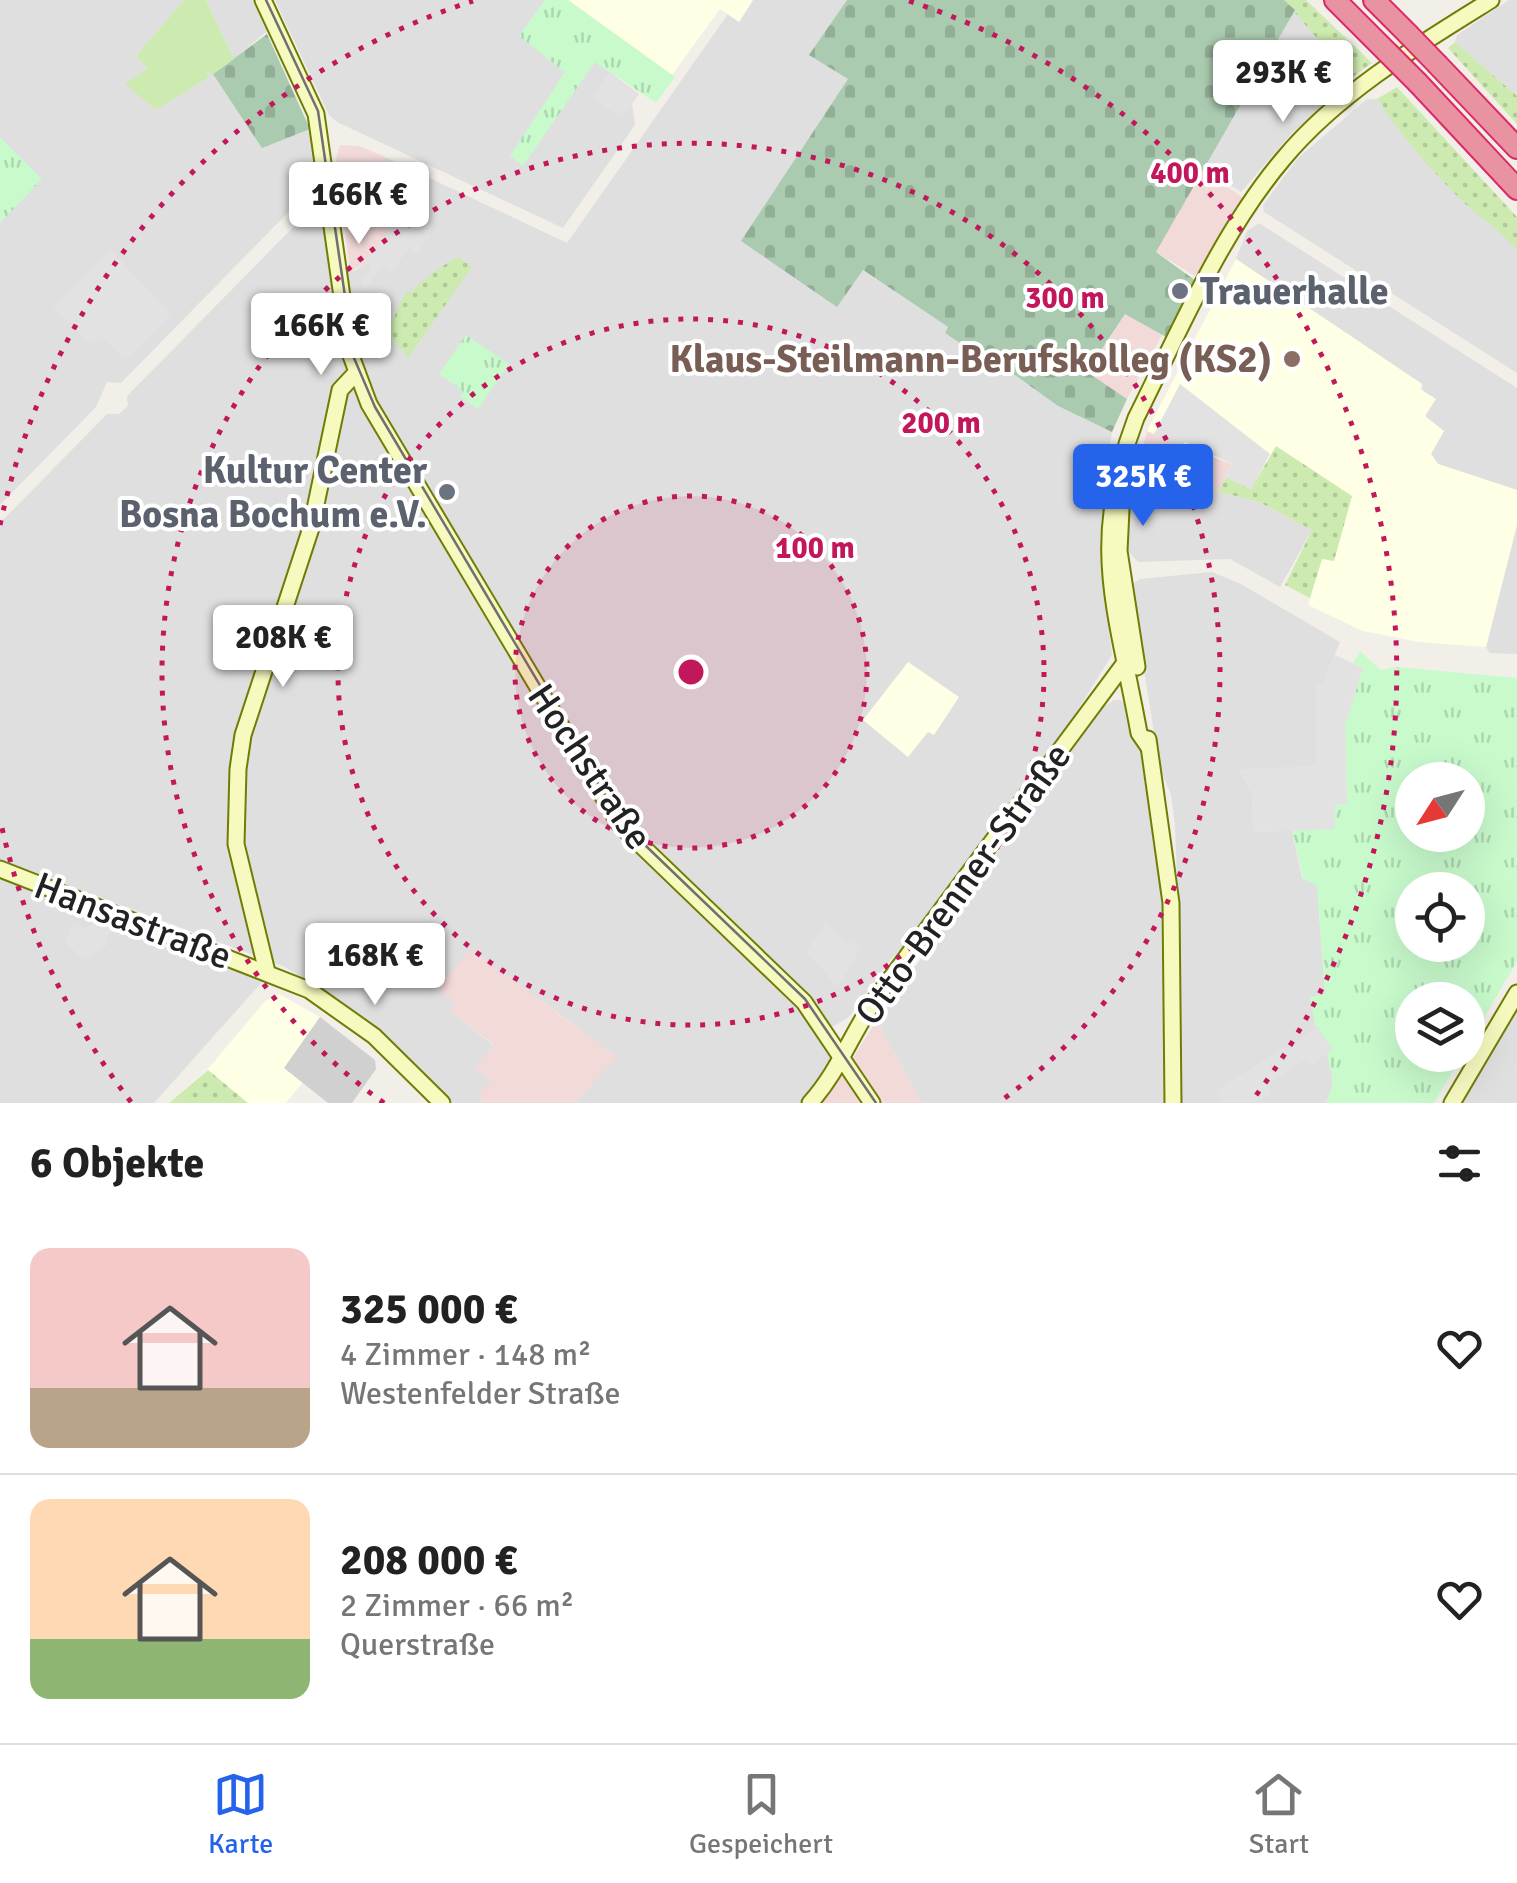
<!DOCTYPE html>
<html lang="de">
<head>
<meta charset="utf-8">
<style>
  body { margin:0; font-family:Signika,sans-serif; background:#f2f2f2; color:#222; height:100vh; display:flex; flex-direction:column; font-size:38px; white-space:nowrap }
  * { box-sizing:border-box; margin:0 }
  p { font-size:32px; color:#767676 }
  .icon { flex:none; width:55px; height:55px; fill:none; stroke:currentColor; stroke-width:2; stroke-linecap:round; stroke-linejoin:round }
  .map { position:relative; height:1103px; overflow:hidden }
  .side { display:flex; flex-direction:column; background:#fff; flex:1 }
  .side>* { flex:none }
  .needle { width:65px; rotate:234deg }
  .fabs { position:absolute; left:1395px; top:762px; display:grid; gap:20px }
  .fabs a { display:grid; place-items:center; width:90px; height:90px; border-radius:50%; background:#fff; box-shadow:0 10px 40px #0002; font-size:50px }
  .price { position:absolute; translate:-50% -85px; padding:0 22px; border-radius:10px; background:#fff; color:#222; font-size:32px; line-height:65px; filter:drop-shadow(0 2px 5px #0008) }
  .price::after { content:''; position:absolute; left:50%; top:60px; width:30px; height:22px; margin-left:-15px; background:inherit; clip-path:polygon(0 0,100% 0,50% 100%) }
  .price.on { background:#2563eb; color:#fff }
  ul { padding:0; list-style:none }
  li { display:flex; align-items:center; gap:30px; height:250px; padding:0 30px }
  li+li { border-top:2px solid #e0e0e0 }
  li span { display:grid; place-items:center; flex:none; width:280px; height:200px; border-radius:20px; color:#555 }
  li>.icon { margin-inline-start:auto }
  span .icon { width:120px; height:120px; fill:#fffc; stroke-width:1 }
  li b { font-size:42px }
  h2 { display:flex; justify-content:space-between; align-items:center; height:120px; padding:0 30px; font-size:42px }
  .menu { display:flex; justify-content:space-around; align-items:center; height:140px; border-top:2px solid #e0e0e0; background:#fff; font-size:28px; color:#767676 }
  .menu a { display:grid; justify-items:center; gap:5px }
  .menu .on { color:#2563eb }
  .map>svg:first-child { display:block }
  .residential { fill:#e0dfdf }
  .commercial { fill:#f2dad9 }
  .education { fill:#ffffe5 }
  .religious { fill:#d0d0d0 }
  .grass { fill:url(#grass-dots) }
  .cemetery { fill:url(#cemetery-stones) }
  .park { fill:url(#park-tufts); fill-rule:evenodd }
  .garden { fill:#cdebb0 }
  .parking { fill:#e2e2e2 }
  .lines { fill:none; stroke-linecap:round; stroke-linejoin:round }
  .secondary-casing { stroke:#707d05; stroke-width:19 }
  .highway-casing { stroke:#dc2a67; stroke-width:24 }
  .secondary { stroke:#f7fabf; stroke-width:15 }
  .highway { stroke:#e892a2; stroke-width:20 }
  .tram { stroke:#707070; stroke-width:2.5 }
  .highway-bridge-casing { stroke:#dc2a67; stroke-width:24; stroke-linecap:butt }
  .highway-bridge { stroke:#e892a2; stroke-width:20 }
  .ring { fill:none; stroke:#c2185b; stroke-width:5; stroke-dasharray:5 10 }
  .worship-dot { fill:#6b7280; stroke:#fff; stroke-width:4 }
  .education-dot { fill:#8d6e63; stroke:#fff; stroke-width:4 }
  .labels { text-anchor:middle; dominant-baseline:central; stroke-width:8; stroke-linejoin:round; paint-order:stroke }
  .worship-label { font-size:38px; font-weight:bold; fill:#5b616d; stroke:#fff; text-anchor:start }
  .education-label { font-size:38px; font-weight:bold; fill:#785e54; stroke:#fff; text-anchor:end }
  .street-label { font-size:38px; fill:#222; stroke:#fff }
  .centre { fill:#c2185b; stroke:#fff; stroke-width:5 }
  .ring-label { font-size:30px; text-anchor:middle; font-weight:bold; fill:#c2185b; stroke:#fff; stroke-width:8; stroke-linejoin:round; paint-order:stroke }
</style>
</head>
<body>
<div class="map">
<svg width="1517" height="1103" viewBox="0 0 1517 1103">
  <defs>
    <pattern id="grass-dots" width="8" height="8" patternUnits="userSpaceOnUse" patternTransform="scale(2.5)"><rect width="8" height="8" fill="#cdebb0"/><path d="M2 2h.1M6 6h.1" fill="none" stroke="#b0c997" stroke-width="1.8" stroke-linecap="round"/></pattern>
    <pattern id="cemetery-stones" width="16" height="16" patternUnits="userSpaceOnUse" patternTransform="scale(2.5)"><rect width="16" height="16" fill="#aacbaf"/><path d="M2 7V4a2 2 0 0 1 4 0v3zM10 15v-3a2 2 0 0 1 4 0v3z" fill="#92ae96"/></pattern>
    <pattern id="park-tufts" width="24" height="20" patternUnits="userSpaceOnUse" patternTransform="scale(2.5)"><rect width="24" height="20" fill="#c8facc"/><path d="M3 7l-1-3M5 7V3M7 7l1-3M15 17l-1-3M17 17v-4M19 17l1-3" fill="none" stroke="#acd6af"/></pattern>
  </defs>
  <rect width="100%" height="100%" fill="#f2efe9"/>
  <!-- residential -->
  <g class="residential">
    <path d="M0,0H184L136,56L149,68L126,84L156,110L208,77L206,72L211,69L262,147L310,129L316,134L319,181L121,383L107,382L96,407L0,505Z"/>
    <path d="M206,0H257L271,28L234,59Z"/>
    <path d="M275,0H545L520,36L596,62L639,94L632,103L635,125L563,228L337,122L329,115Z"/>
    <path d="M753,0H847L810,55L849,79L862,270L948,327L945,333L974,353L998,368L1001,365L1058,406L1112,432L1104,477L1100,553L1112,655L1058,741L931,916L887,964L849,1017L821,1034L837,1056L834,1065L801,1103H575L616,1057L545,1003L457,1004L451,1011L494,1046L492,1082L483,1094V1103H451L410,1059L342,1003L285,967L0,860V523L107,414H119L128,406L127,396L316,204H324L335,273L356,270L365,263L384,206L368,193L385,157L567,243L728,14L739,22Z"/>
    <path d="M1509,0H1517V96L1455,42L1457,35Z"/>
    <path d="M1295,10L1353,77L1352,83L1292,133L1241,192L1202,168Z"/>
    <path d="M1367,99H1377L1460,199L1495,223L1517,251V373L1264,212L1263,205L1298,158Z"/>
    <path d="M1259,223L1517,388V490L1438,464L1431,454L1422,384L1236,259L1247,231Z"/>
    <path d="M1134,484L1219,492L1259,502L1312,530L1280,587L1230,559L1138,562L1127,550L1128,488Z"/>
    <path d="M1517,525V654L1490,653L1486,647Z"/>
    <path d="M1212,572L1241,584L1340,642L1323,684L1316,685V766L1240,770L1252,793L1254,832L1292,830L1302,878L1317,885L1325,995L1311,997L1315,1024L1332,1050L1333,1085L1326,1103H1180L1181,992L1175,826L1171,795L1160,768L1130,586L1140,579Z"/>
    <path d="M1114,700H1121L1131,711L1145,764L1166,915L1167,1103H922L876,1021L1102,708Z"/>
    <path d="M0,872L262,982L154,1103H0Z"/>
    <path d="M1517,1004V1103H1460Z"/>
  </g>
  <!-- commercial -->
  <g class="commercial">
    <path d="M340,145L360,146L385,157L368,193L395,221L365,263L350,272L336,158Z"/>
    <path d="M1202,168L1243,198L1195,276L1156,252Z"/>
    <path d="M1126,313L1162,335L1127,399L1087,373Z"/>
    <path d="M1147,431L1232,464L1219,492L1134,484Z"/>
    <path d="M471,949L617,1057L575,1103H483L478,1094L492,1082L475,1067L494,1045L450,1011L456,1004L437,988Z"/>
    <path d="M876,1021L922,1103H819L845,1071Z"/>
  </g>
  <!-- education -->
  <g class="education">
    <path d="M568,0H753L739,22L720,9L672,75Z"/>
    <path d="M1236,259L1422,384L1420,389L1436,399L1425,416L1444,431L1431,454L1438,464L1517,490V525L1486,647L1419,642L1363,631L1308,605L1322,558L1334,561L1352,496L1251,490L1226,477L1232,464L1147,431Z"/>
    <path d="M908,662L959,697L934,735L928,732L908,757L863,720Z"/>
    <path d="M279,994L320,1017L285,1068L303,1082L286,1103H169L207,1070L265,1001Z"/>
  </g>
  <!-- religious -->
  <path class="religious" d="M320,1017L375,1060L376,1069L352,1103H328L284,1068Z"/>
  <!-- grass -->
  <g class="grass">
    <path d="M1284,0H1306L1372,63L1351,78Z"/>
    <path d="M1455,42L1517,96V124L1448,48Z"/>
    <path d="M1397,87L1517,217V251C1498,227 1479,218 1459,198C1429,168 1400,134 1377,99Z"/>
    <path d="M458,257L472,267L408,358L394,340L384,336C395,320 396,307 407,291L411,293C419,282 447,262 458,257Z"/>
    <path d="M1276,446L1352,496L1334,561L1322,559L1310,598L1285,585L1312,530L1259,502L1219,492L1226,477L1251,489Z"/>
    <path d="M208,1070L248,1103H169Z"/>
  </g>
  <!-- cemetery -->
  <g class="cemetery">
    <path d="M847,0H1284L1295,10L1156,252L1196,281L1166,337L1125,314L1087,372L1127,399L1112,432L1058,406L1001,365L998,369L945,333L948,327L863,270L837,307L741,241L848,79L809,55Z"/>
    <path d="M267,34L310,129L262,148L213,74Z"/>
  </g>
  <!-- park -->
  <g class="park">
    <path d="M545,0H568L675,77L656,103L595,62L523,166L510,156L565,72L519,36Z"/>
    <path d="M0,137L42,179L0,223Z"/>
    <path d="M466,335L509,364L478,409L460,397L463,391L439,374Z"/>
    <path d="M1360,651L1381,670L1397,667L1517,678V961L1468,1046V1000H1412V1055H1462L1434,1103H1326L1333,1084L1327,1053L1332,1050L1315,1024L1310,997L1325,994L1317,886L1303,878L1292,830L1335,829V805L1347,804L1345,725L1363,668L1353,663ZM1412,780H1468V835H1412ZM1412,890H1468V945H1412Z"/>
  </g>
  <!-- garden -->
  <path class="garden" d="M184,0H206L234,59L213,74L206,71L209,77L156,110L125,84L148,68L136,56Z"/>
  <!-- parking -->
  <g class="parking">
    <path d="M609,73L639,94L622,118L592,98Z"/>
    <path d="M404,208L433,228L429,237L417,253L409,248L392,272L382,266L366,288L360,283L371,268L365,263Z"/>
    <path d="M111,250L171,314L125,360L101,337L92,345L53,307Z"/>
    <path d="M1180,384L1270,454L1251,490L1226,477L1232,464L1185,442L1181,447L1154,434Z"/>
    <path d="M1335,655L1363,668L1345,725L1347,804L1335,805V829L1254,832L1252,793L1240,769L1316,766V684L1323,683Z"/>
    <path d="M97,921L114,931L104,937L108,945L83,960L65,941L73,924L86,929Z"/>
    <path d="M826,922L848,945L852,940L862,947L838,987L806,952Z"/>
    <path d="M1318,1027L1332,1050L1312,1065L1307,1059L1268,1084L1271,1093L1253,1103H1222L1215,1091Z"/>
  </g>
  <g class="lines">
    <defs>
      <g id="secondary">
        <path d="M263,0L316,114L350,353L369,404L620,825L804,1002L872,1103"/>
        <path d="M1116,502L1121,510L1119,551L1137,667"/>
        <path d="M1148,739L1171,903L1173,1103"/>
        <path d="M1148,746L1139,733C1116,606 1088,545 1136,418C1179,332 1221,232 1284,158C1338,93 1420,44 1491,0"/>
        <path d="M0,869L309,990L374,1036L442,1103"/>
        <path d="M267,972L236,844L238,769L243,735L311,528L340,390L355,374"/>
        <path d="M810,1103C838,1072 851,1035 874,1001L1130,656"/>
        <path d="M1452,1103L1517,993"/>
      </g>
      <g id="highway">
        <path d="M1335,0L1388,53"/>
        <path d="M1374,0L1408,34"/>
        <path d="M1438,65L1517,148"/>
        <path d="M1418,83L1517,189"/>
      </g>
    </defs>
    <!-- secondary casing -->
    <use href="#secondary" class="secondary-casing"/>
    <!-- highway casing -->
    <use href="#highway" class="highway-casing"/>
    <!-- secondary -->
    <use href="#secondary" class="secondary"/>
    <!-- highway -->
    <use href="#highway" class="highway"/>
    <!-- tram -->
    <path class="tram" d="M266,0L318,111L354,358L375,407L621,822L805,999L876,1103"/>
    <defs>
      <g id="highway-bridge">
        <path d="M1408,34L1438,65"/>
        <path d="M1388,53L1418,83"/>
      </g>
    </defs>
    <!-- highway-bridge casing -->
    <use href="#highway-bridge" class="highway-bridge-casing"/>
    <!-- highway-bridge -->
    <use href="#highway-bridge" class="highway-bridge"/>
  </g>
  <!-- distance rings -->
  <circle cx="691" cy="672" r="176" fill="#c2185b" fill-opacity=".12"/>
  <g class="ring">
    <circle cx="691" cy="672" r="176"/>
    <circle cx="691" cy="672" r="353"/>
    <path d="M384 1103A529 529 0 1 1 998 1103"/>
    <path d="M131 1102A706 706 0 0 1 0 819M0 525A706 706 0 0 1 473 1M909 1A706 706 0 0 1 1251 1102"/>
  </g>
  <!-- markers -->
  <g class="worship-dot">
    <circle cx="1180" cy="291" r="10"/>
    <circle cx="447" cy="492" r="10"/>
  </g>
  <circle class="education-dot" cx="1292" cy="359" r="10"/>
  <g class="labels">
    <!-- worship labels -->
    <g class="worship-label">
      <text x="1200" y="291">Trauerhalle</text>
      <text x="427" y="470" text-anchor="end">Kultur Center<tspan x="427" dy="44">Bosna Bochum e.V.</tspan></text>
    </g>
    <!-- education labels -->
    <g class="education-label">
      <text x="1272" y="359">Klaus-Steilmann-Berufskolleg (KS2)</text>
    </g>
    <!-- street labels -->
    <g class="street-label">
      <text transform="translate(590 767) rotate(56)">Hochstraße</text>
      <text transform="translate(963 884) rotate(-54)">Otto-Brenner-Straße</text>
      <text transform="translate(133 921) rotate(21)">Hansastraße</text>
    </g>
  </g>
  <circle cx="691" cy="672" r="15" class="centre"/>
  <g class="ring-label">
    <text x="1190" y="183">400 m</text>
    <text x="1065" y="308">300 m</text>
    <text x="941" y="433">200 m</text>
    <text x="815" y="558">100 m</text>
  </g>
</svg>
<div class="fabs">
<a><svg class="needle" viewBox="-14 -14 28 28"><path d="M0-13l5 13h-10z" fill="#e53935"/><path d="M0 13l5-13h-10z" fill="#767676"/></svg></a>
<a><svg class="icon" aria-label="locate" viewBox="0 0 24 24"><circle cx="12" cy="12" r="6"/><path d="M12 2v4M12 18v4M2 12h4M18 12h4"/></svg></a>
<a><svg class="icon" aria-label="layers" viewBox="0 0 24 24"><path d="M12 4l9 5-9 5-9-5zM3 14l9 5 9-5"/></svg></a>
</div>
<b class="price" style="left:1283px;top:125px">293K €</b>
<b class="price" style="left:359px;top:247px">166K €</b>
<b class="price" style="left:321px;top:378px">166K €</b>
<b class="price on" style="left:1143px;top:529px">325K €</b>
<b class="price" style="left:283px;top:690px">208K €</b>
<b class="price" style="left:375px;top:1008px">168K €</b>
</div>
<section class="side">
<h2>6 Objekte<svg class="icon" aria-label="filters" viewBox="0 0 24 24"><path d="M4 7h16M4 17h16"/><circle cx="9" cy="7" r="2"/><circle cx="15" cy="17" r="2"/></svg></h2>
<ul>
<li><span style="background:linear-gradient(#f6c9c9 70%,#b9a48a 0)"><svg class="icon" aria-label="home" viewBox="0 0 24 24"><path d="M3 11l9-7 9 7M6 9v11h12V9"/></svg></span><div><b>325 000 €</b><p>4 Zimmer · 148 m²</p><p>Westenfelder Straße</p></div><svg class="icon" aria-label="heart" viewBox="0 0 24 24"><path d="M12 20l-8-8c-3-5 5-10 8-4 3-6 11-1 8 4z"/></svg></li>
<li><span style="background:linear-gradient(#ffd9b3 70%,#8fb573 0)"><svg class="icon" aria-label="home" viewBox="0 0 24 24"><path d="M3 11l9-7 9 7M6 9v11h12V9"/></svg></span><div><b>208 000 €</b><p>2 Zimmer · 66 m²</p><p>Querstraße</p></div><svg class="icon" aria-label="heart" viewBox="0 0 24 24"><path d="M12 20l-8-8c-3-5 5-10 8-4 3-6 11-1 8 4z"/></svg></li>
</ul>
</section>
<nav class="menu">
<a class="on"><svg class="icon" aria-label="map" viewBox="0 0 24 24"><path d="M3 6l6-2 6 2 6-2v14l-6 2-6-2-6 2zM9 4v14M15 6v14"/></svg>Karte</a>
<a><svg class="icon" aria-label="saved" viewBox="0 0 24 24"><path d="M7 4h10v16l-5-4-5 4z"/></svg>Gespeichert</a>
<a><svg class="icon" aria-label="home" viewBox="0 0 24 24"><path d="M3 11l9-7 9 7M6 9v11h12V9"/></svg>Start</a>
</nav>
</body>
</html>
